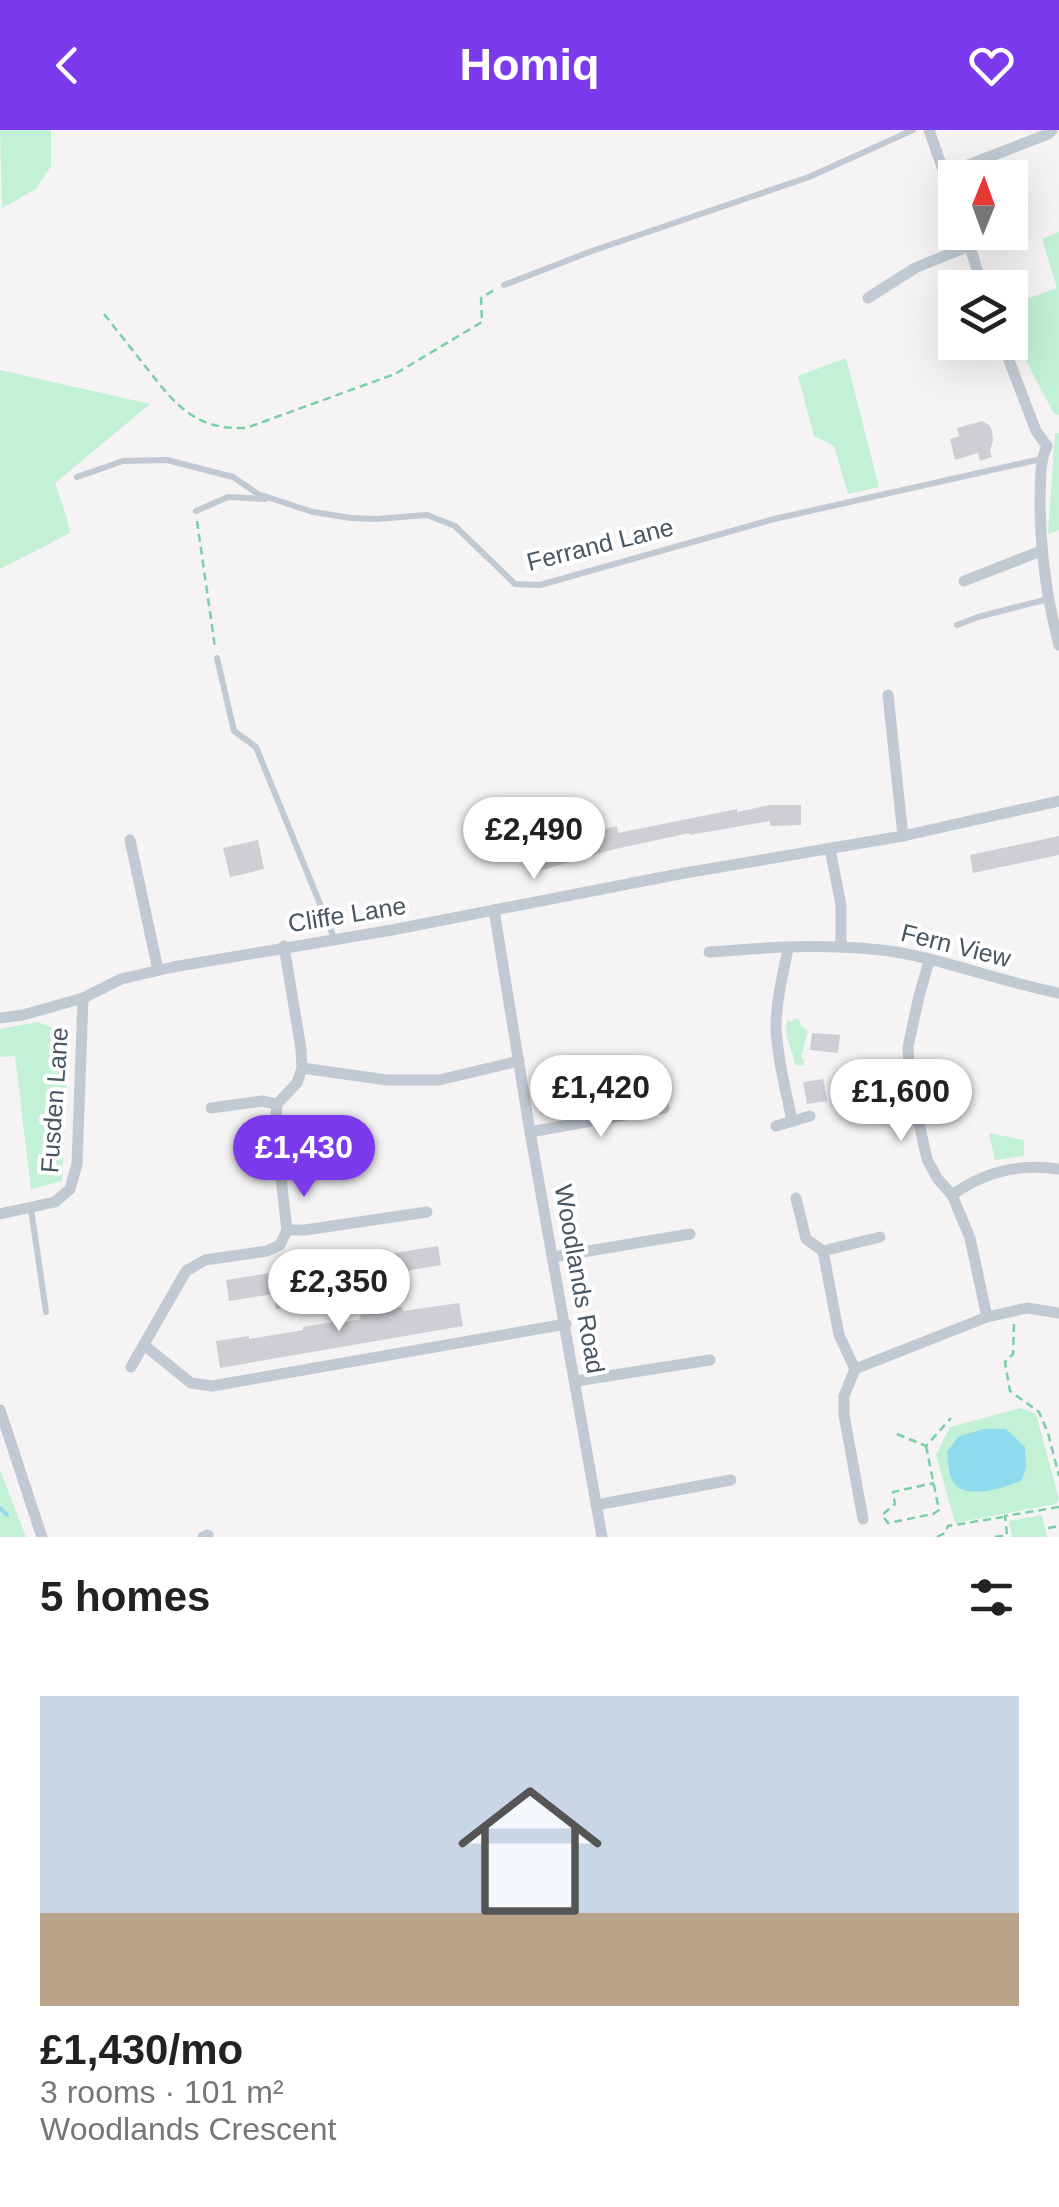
<!DOCTYPE html>
<html lang="en">
<head>
<meta charset="utf-8">
<style>
  body { margin:0; font-family:Arial,sans-serif; background:#f6f6f6; color:#222; height:100vh; display:flex; flex-direction:column; font-size:38px; white-space:nowrap }
  * { box-sizing:border-box; margin:0 }
  p { font-size:32px; color:#767676 }
  .icon { flex:none; width:55px; height:55px; fill:none; stroke:currentColor; stroke-width:2; stroke-linecap:round; stroke-linejoin:round }
  .map { position:relative; height:1407px; overflow:hidden }
  .drawer { display:flex; flex-direction:column; background:#fff; flex:1 }
  .drawer>* { flex:none }
  .needle { width:65px; rotate:1deg }
  .fabs { position:absolute; left:938px; top:30px; display:grid; gap:20px }
  .fabs a { display:grid; place-items:center; width:90px; height:90px; border-radius:0px; background:#fff; box-shadow:0 10px 40px #0002; font-size:50px }
  .price { position:absolute; translate:-50% -85px; padding:0 22px; border-radius:35px; background:#fff; color:#222; font-size:32px; line-height:65px; filter:drop-shadow(0 2px 5px #0008) }
  .price::after { content:''; position:absolute; left:50%; top:60px; width:30px; height:22px; margin-left:-15px; background:inherit; clip-path:polygon(0 0,100% 0,50% 100%) }
  .price.on { background:#7c3aed; color:#fff }
  ul { padding:0; list-style:none }
  li { display:grid; align-content:center; gap:20px; height:530px; padding:0 40px }
  li span { display:grid; place-items:center; height:310px; border-radius:0px; color:#555 }
  li>.icon { margin-inline-start:auto }
  span .icon { width:180px; height:180px; fill:#fffc; stroke-width:1 }
  li b { font-size:42px }
  h2 { display:flex; justify-content:space-between; align-items:center; height:120px; padding:0 40px; font-size:42px }
  header { display:flex; justify-content:space-between; align-items:center; height:130px; padding:0 40px; background:#7c3aed; color:#fff; font-size:45px; font-weight:700 }
  .map>svg:first-child { display:block }
  .green { fill:#c3f1d5 }
  .water { fill:#90daee }
  .lines { fill:none; stroke-linecap:round; stroke-linejoin:round }
  .stream { stroke:#90daee; stroke-width:4 }
  .building { fill:#cdcfd5 }
  .path { stroke:#7ad0a6; stroke-width:2.5; stroke-dasharray:8 5; stroke-linecap:butt }
  .lane { stroke:#c1cad2; stroke-width:6 }
  .street { stroke:#c1cad2; stroke-width:11 }
  .labels { text-anchor:middle; dominant-baseline:central; stroke-width:8; stroke-linejoin:round; paint-order:stroke }
  .street-label { font-size:25px; fill:#4a5661; stroke:#fff }
</style>
</head>
<body>
<header><svg class="icon" aria-label="back" viewBox="0 0 24 24"><path d="M15 5l-7 7 7 7"/></svg>Homiq<svg class="icon" aria-label="heart" viewBox="0 0 24 24"><path d="M12 20l-8-8c-3-5 5-10 8-4 3-6 11-1 8 4z"/></svg></header>
<div class="map">
<svg width="1059" height="1407" viewBox="0 0 1059 1407">
  <rect width="100%" height="100%" fill="#f5f3f3"/>
  <!-- green -->
  <g class="green">
    <path d="M0,0H51V36L36,59L2,78Z"/>
    <path d="M1059,102V285L1054,284L1010,200V175L1057,158L1042,109Z"/>
    <path d="M846,228L879,357L848,364L834,316L814,306L798,246Z"/>
    <path d="M0,240L150,274L55,353L67,388L70,403L0,439Z"/>
    <path d="M1055,303H1059V400L1048,404Z"/>
    <path d="M794,888L800,890L801,896L808,901L801,927L804,930V935L800,936L795,934C792,915 784,912 787,889L791,892Z"/>
    <path d="M38,892L69,905L62,1051L31,1059L15,926L0,927V899Z"/>
    <path d="M989,1003L1024,1010V1026L995,1030Z"/>
    <path d="M1021,1278L1036,1284L1059,1369L1056,1374L955,1393L936,1325L950,1297Z"/>
    <path d="M0,1340L26,1407H0Z"/>
    <path d="M1042,1385L1047,1407H1012L1009,1391Z"/>
  </g>
  <!-- water -->
  <path class="water" d="M984,1299H1006L1025,1317L1026,1337L1022,1350C1004,1358 961,1373 951,1348C948,1341 948,1329 947,1322L959,1306Z"/>
  <g class="lines">
    <!-- stream -->
    <path class="stream" d="M0,1378L7,1385"/>
  </g>
  <!-- building -->
  <g class="building">
    <path d="M982,291L989,295L992,300L993,311L990,320L992,327L980,331L978,323L955,330L950,309L959,306L957,298Z"/>
    <path d="M770,675H801V695L770,696V691L690,705L689,703L611,720L536,742L531,727L575,713L573,707L617,696L618,703L737,679V682Z"/>
    <path d="M1059,706V725L973,743L970,725Z"/>
    <path d="M258,710L264,739L230,747L223,718Z"/>
    <path d="M812,903L840,905L838,923L810,920Z"/>
    <path d="M823,949L827,971L807,974L803,952Z"/>
    <path d="M438,1116L441,1135L292,1160V1162L286,1163L289,1177L276,1179L274,1164L229,1171L226,1150Z"/>
    <path d="M459,1173L463,1196L220,1238L216,1211L249,1206V1209L303,1200V1197L333,1192V1194L361,1189L360,1185L402,1177L403,1181Z"/>
  </g>
  <g class="lines">
    <!-- path -->
    <g class="path">
      <path d="M104,184C119,203 134,222 149,241C177,277 197,300 246,298L395,244L482,192L481,168L494,160"/>
      <path d="M197,391L215,517"/>
      <path d="M1014,1194L1013,1224L1005,1232L1010,1261L1039,1282L1048,1303L1059,1346"/>
      <path d="M897,1304L926,1316L951,1288"/>
      <path d="M926,1316L939,1380L933,1384L888,1393L882,1385L895,1374L893,1362L934,1353"/>
      <path d="M1048,1398L1059,1396"/>
      <path d="M937,1407L945,1403L948,1396L1003,1387"/>
      <path d="M995,1407L1007,1405L1005,1386L1059,1377"/>
    </g>
    <!-- lane -->
    <g class="lane">
      <path d="M504,155L592,121L809,47L913,0"/>
      <path d="M77,347L123,331L167,330L233,347L258,364L313,382L351,388L376,389L427,385L455,396L515,454L540,455L774,389L1041,329"/>
      <path d="M196,381L228,367L265,369"/>
      <path d="M957,495L978,487L1048,469"/>
      <path d="M217,528L234,601L256,617L334,808"/>
      <path d="M31,1079L46,1182"/>
    </g>
    <!-- street -->
    <g class="street">
      <path d="M929,0L955,74"/>
      <path d="M945,44L1048,4L1052,0"/>
      <path d="M965,102L983,158"/>
      <path d="M868,168L915,138L969,116"/>
      <path d="M1002,212L1036,301L1047,316"/>
      <path d="M1047,316C1039,333 1041,350 1040,369C1040,419 1046,466 1059,515"/>
      <path d="M964,451L1041,421"/>
      <path d="M888,565L903,706"/>
      <path d="M130,710L158,840"/>
      <path d="M830,719L841,775V817"/>
      <path d="M494,780L530,1002L602,1407"/>
      <path d="M788,819C783,844 776,871 776,897C777,928 786,960 792,991"/>
      <path d="M709,822C771,817 841,812 902,823C955,833 1006,853 1059,863"/>
      <path d="M929,831L919,866L908,917L910,953L927,1029L937,1048L952,1065L970,1108L987,1187"/>
      <path d="M0,888L23,885L83,868L121,849L173,837L392,800L679,744L903,706L1059,671"/>
      <path d="M302,938L387,950H439L519,931"/>
      <path d="M211,978L262,971L277,974"/>
      <path d="M776,996L810,986"/>
      <path d="M530,1002L664,978"/>
      <path d="M952,1065C984,1042 1020,1033 1059,1039"/>
      <path d="M796,1068L806,1109L823,1121L839,1205L855,1239"/>
      <path d="M0,1084L55,1072L70,1059L77,1034L83,868"/>
      <path d="M287,1100H305L427,1082"/>
      <path d="M823,1121L880,1107"/>
      <path d="M553,1127L690,1104"/>
      <path d="M144,1215L191,1253L212,1256L566,1194"/>
      <path d="M131,1237L186,1141L205,1130L267,1121L280,1115L287,1100L275,996L277,974L297,953L302,938L301,919L284,816"/>
      <path d="M576,1251L710,1230"/>
      <path d="M0,1280L42,1407"/>
      <path d="M596,1375L731,1350"/>
      <path d="M863,1389L844,1285V1266L855,1239L987,1187L1027,1178L1059,1183"/>
      <path d="M203,1407L208,1405"/>
    </g>
  </g>
  <g class="labels">
    <!-- street labels -->
    <g class="street-label">
      <text transform="translate(600 414) rotate(-14)">Ferrand Lane</text>
      <text transform="translate(347 784) rotate(-9)">Cliffe Lane</text>
      <text transform="translate(956 815) rotate(14)">Fern View</text>
      <text transform="translate(54 970) rotate(-86)">Fusden Lane</text>
      <text transform="translate(580 1149) rotate(80)">Woodlands Road</text>
    </g>
  </g>
</svg>
<div class="fabs">
<a><svg class="needle" viewBox="-14 -14 28 28"><path d="M0-13l5 13h-10z" fill="#e53935"/><path d="M0 13l5-13h-10z" fill="#767676"/></svg></a>
<a><svg class="icon" aria-label="layers" viewBox="0 0 24 24"><path d="M12 4l9 5-9 5-9-5zM3 14l9 5 9-5"/></svg></a>
</div>
<b class="price" style="left:534px;top:752px">£2,490</b>
<b class="price" style="left:601px;top:1010px">£1,420</b>
<b class="price" style="left:901px;top:1014px">£1,600</b>
<b class="price on" style="left:304px;top:1070px">£1,430</b>
<b class="price" style="left:339px;top:1204px">£2,350</b>
</div>
<section class="drawer">
<h2>5 homes<svg class="icon" aria-label="filters" viewBox="0 0 24 24"><path d="M4 7h16M4 17h16"/><circle cx="9" cy="7" r="2"/><circle cx="15" cy="17" r="2"/></svg></h2>
<ul>
<li><span style="background:linear-gradient(#c9d6e8 70%,#b9a48a 0)"><svg class="icon" aria-label="home" viewBox="0 0 24 24"><path d="M3 11l9-7 9 7M6 9v11h12V9"/></svg></span><div><b>£1,430/mo</b><p>3 rooms · 101 m²</p><p>Woodlands Crescent</p></div></li>
</ul>
</section>
</body>
</html>
